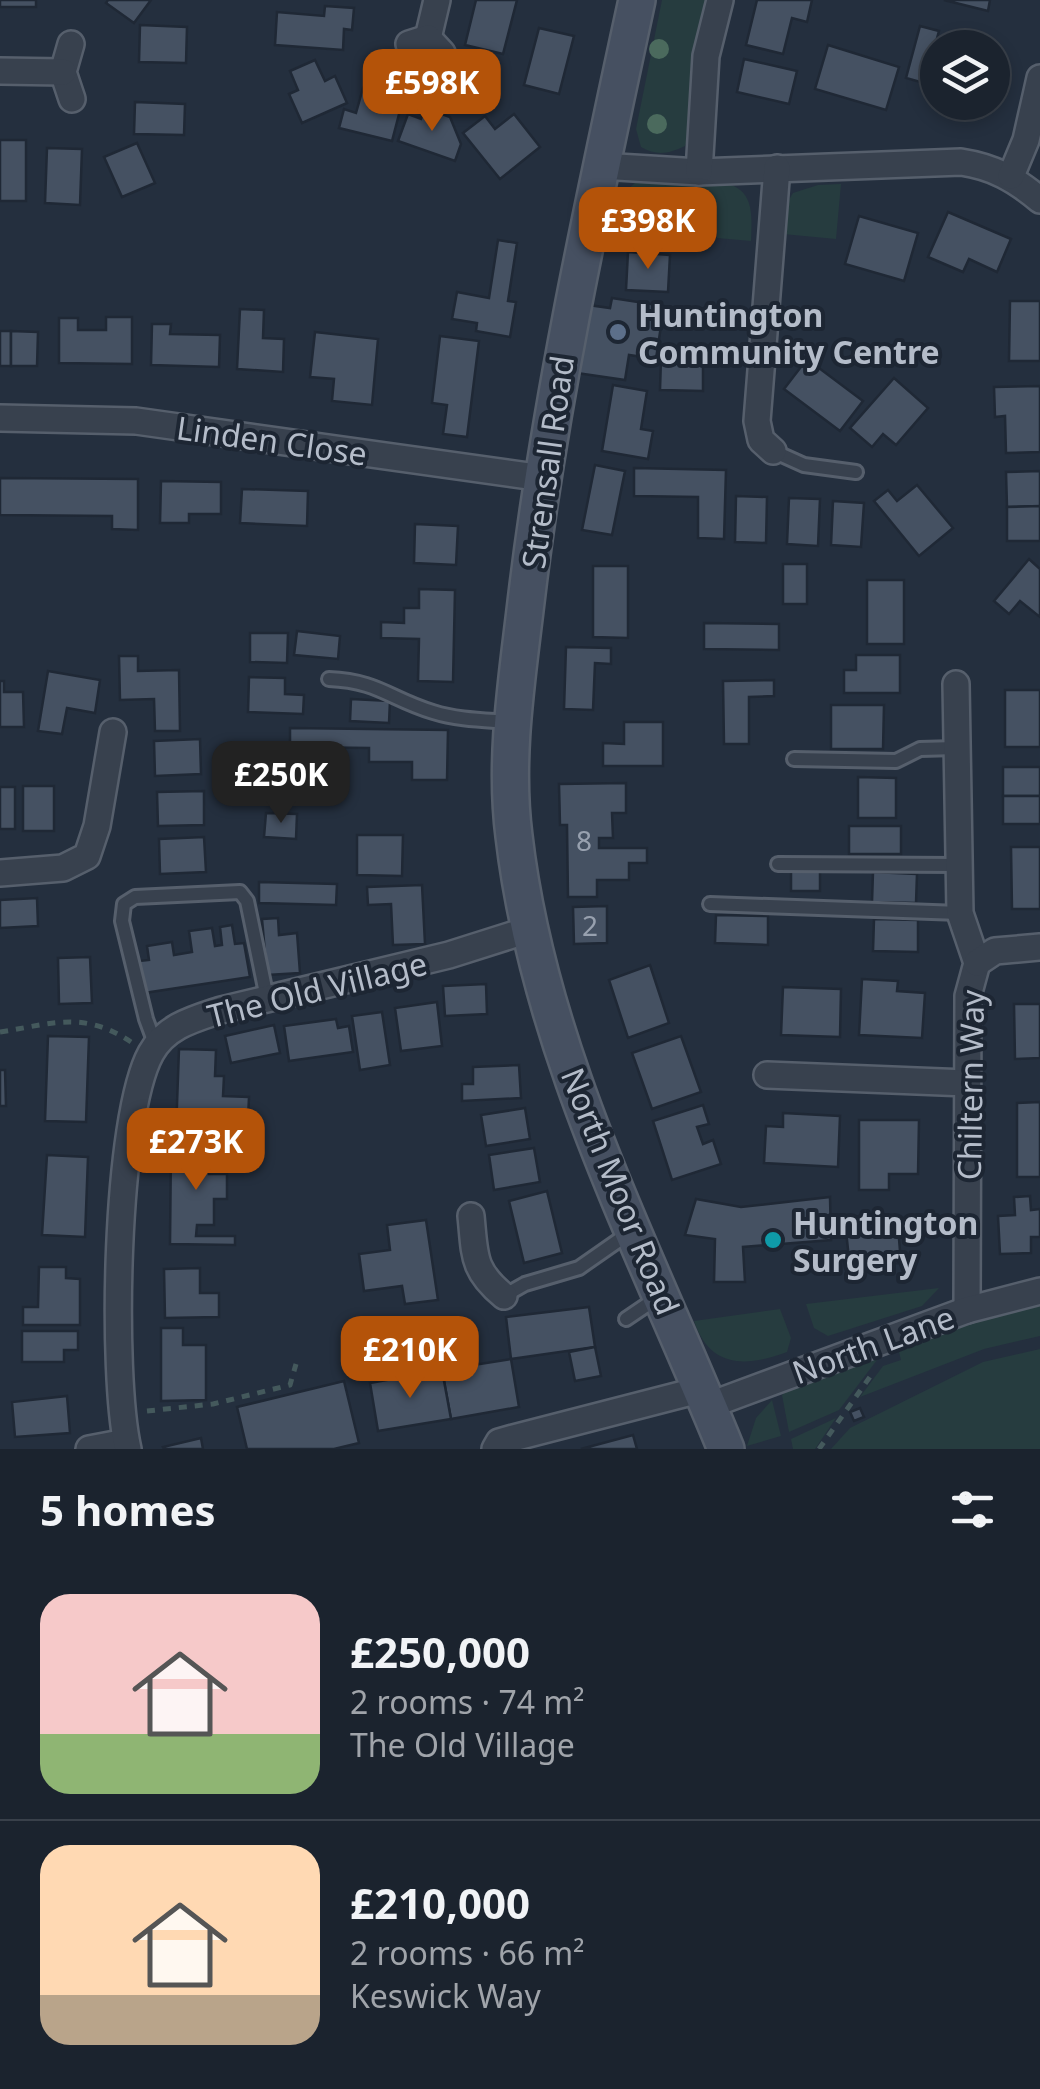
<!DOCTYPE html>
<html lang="en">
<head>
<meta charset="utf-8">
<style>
  body { margin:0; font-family:"Noto Sans",sans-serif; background:#242b36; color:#f1f3f6; height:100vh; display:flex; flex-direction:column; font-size:38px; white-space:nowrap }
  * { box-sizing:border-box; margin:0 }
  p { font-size:32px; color:#a0a4aa }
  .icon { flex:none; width:55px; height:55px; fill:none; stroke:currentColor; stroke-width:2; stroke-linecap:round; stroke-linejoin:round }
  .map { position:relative; height:1449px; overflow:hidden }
  .side { display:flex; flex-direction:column; background:#1b232e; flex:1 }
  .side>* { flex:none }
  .tools { position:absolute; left:920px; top:30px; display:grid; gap:20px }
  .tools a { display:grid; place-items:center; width:90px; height:90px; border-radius:50%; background:#1b232e; box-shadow:0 5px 15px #0003,0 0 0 2px #39404a; font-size:50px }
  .price { position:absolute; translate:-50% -85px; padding:0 22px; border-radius:20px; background:#b45309; color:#fff; font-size:32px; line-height:65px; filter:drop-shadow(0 2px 5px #0008) }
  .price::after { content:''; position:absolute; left:50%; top:60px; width:30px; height:22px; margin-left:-15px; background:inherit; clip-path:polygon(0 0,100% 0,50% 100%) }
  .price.selected { background:#222; color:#fff }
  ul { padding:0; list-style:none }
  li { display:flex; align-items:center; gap:30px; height:250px; padding:0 40px }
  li+li { border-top:2px solid #39404a }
  li span { display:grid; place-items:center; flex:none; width:280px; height:200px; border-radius:30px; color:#555 }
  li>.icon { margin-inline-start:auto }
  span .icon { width:120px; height:120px; fill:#fffc; stroke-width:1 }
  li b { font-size:42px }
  h2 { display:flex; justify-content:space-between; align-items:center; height:120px; padding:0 40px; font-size:42px }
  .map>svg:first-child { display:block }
  .green { fill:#263c3f }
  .building { fill:#455162; stroke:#1f2835; stroke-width:2.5 }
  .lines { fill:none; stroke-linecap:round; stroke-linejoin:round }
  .lane-casing { stroke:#565f6c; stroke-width:18 }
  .street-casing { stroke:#565f6c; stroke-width:30 }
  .secondary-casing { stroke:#565f6c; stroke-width:40 }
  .path { stroke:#44595c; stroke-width:5; stroke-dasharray:8 8; stroke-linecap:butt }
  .lane { stroke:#38414e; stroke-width:12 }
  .street { stroke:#38414e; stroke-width:25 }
  .secondary { stroke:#465061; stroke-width:35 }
  .tree { fill:#4b6a5d }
  .service-dot { fill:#5c6f8a; stroke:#1d2633; stroke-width:4 }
  .culture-dot { fill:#0f9aa8; stroke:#1d2633; stroke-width:4 }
  .labels { text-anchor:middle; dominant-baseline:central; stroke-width:8; stroke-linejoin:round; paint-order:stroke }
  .number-label { font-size:28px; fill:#98a1af }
  .poi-label { font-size:32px; font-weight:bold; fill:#b4bcc9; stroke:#1d2633; text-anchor:start }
  .street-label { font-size:32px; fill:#b4bcc9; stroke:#1d2633 }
</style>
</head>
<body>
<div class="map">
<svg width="1040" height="1449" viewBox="0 0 1040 1449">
  <rect width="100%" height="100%" fill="#242f3e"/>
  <!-- green -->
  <g class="green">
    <path d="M662,0H707L691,66L689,133L685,146C668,154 657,156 641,147L636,129Z"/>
    <path d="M711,181C752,184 753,205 751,241L717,238V214L676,210L673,232L609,224L614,202L635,183Z"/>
    <path d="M841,184L836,239L783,234L784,208L793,193L818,185Z"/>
    <path d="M939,1288L922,1306L828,1336L814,1328L806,1304Z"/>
    <path d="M1040,1305V1336L984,1349L860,1397L883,1366L901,1360L898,1348L1000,1313Z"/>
    <path d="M780,1309L791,1338L787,1352C747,1367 710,1369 694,1321Z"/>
    <path d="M1040,1349V1449H831L850,1428L983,1362Z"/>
    <path d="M883,1352L839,1410L789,1432L782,1395L790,1388Z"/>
    <path d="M772,1400L781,1436L747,1446L756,1418Z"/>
    <path d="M836,1418L815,1449H793L791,1439Z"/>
  </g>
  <!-- building -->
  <g class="building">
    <rect x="0" y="0" width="36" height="7"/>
    <path d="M108,0H151L134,23L106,3Z"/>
    <path d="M476,0H517L503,54L465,45Z"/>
    <path d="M757,0H812L807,22L792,18L783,54L746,45Z"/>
    <path d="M944,0H990L988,11Z"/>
    <path d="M325,6L354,8L352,30L344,29L343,50L275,45L277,12L324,16Z"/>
    <path d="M140,25L187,27L186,63L139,62Z"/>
    <path d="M920,26L939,31L934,49L938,50V87L906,78Z"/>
    <path d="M539,28L574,36L559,94L524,85Z"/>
    <path d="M828,45L899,67L886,110L815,89Z"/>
    <path d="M744,59L797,71L789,104L737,92Z"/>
    <path d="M315,60L325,81L335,76L347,103L302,123L289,94L298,90L290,71Z"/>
    <path d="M363,88L403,99L392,141L339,128L344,109L356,113Z"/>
    <path d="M135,102L185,104L184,135L134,134Z"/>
    <path d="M425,108L450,117L461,144L455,161L398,141L408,114L421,119Z"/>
    <path d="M514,114L540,147L500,179L463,133L485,116L495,129Z"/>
    <rect x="0" y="140" width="26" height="61"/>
    <path d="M137,143L155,183L122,197L104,157Z"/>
    <path d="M47,148L82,149L80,205L45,203Z"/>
    <path d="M948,212L1011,239L997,272L969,259L963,272L928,257Z"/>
    <path d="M859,216L918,233L904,281L845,264Z"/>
    <path d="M498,240L517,243L508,301L516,302L510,337L476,331L477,323L452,319L457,292L489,298Z"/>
    <path d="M628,252L670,255L668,292L626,290Z"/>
    <path d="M612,298L664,306L656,359L629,355L625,380L570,372L581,304L610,308Z"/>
    <path d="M1010,301H1040V361H1009Z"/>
    <path d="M240,309L264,310L263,338L284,339L283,372L237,369Z"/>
    <path d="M106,317H132V364L59,363V318H78V330H106Z"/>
    <path d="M152,324H171L170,334L220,335L219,367L151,365Z"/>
    <rect x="0" y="331" width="11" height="35"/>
    <path d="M11,331L38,332L37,366H11Z"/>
    <path d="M315,332L378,339L372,405L332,401L334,379L310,377Z"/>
    <path d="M440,336L479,341L467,437L443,434L447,405L432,403Z"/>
    <path d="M661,358H703V391L660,390Z"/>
    <path d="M807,359L863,401L840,431L784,389Z"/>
    <path d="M894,378L928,408L896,445L883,434L872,447L850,428Z"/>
    <path d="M613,385L647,391L641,429L653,431L648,459L602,451Z"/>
    <path d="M1040,386V452L1006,453L1005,416L995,417L994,387Z"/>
    <path d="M595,465L625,471L612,535L582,530Z"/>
    <path d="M634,468L726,470L724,539L698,538V497L634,496Z"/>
    <path d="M1040,471V506L1007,507L1006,472Z"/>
    <path d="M0,478L138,479V530L112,529V516L0,515Z"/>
    <path d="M161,481L221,482V514H189V523H160Z"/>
    <path d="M917,485L953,528L919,556L874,501L888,490L897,501Z"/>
    <path d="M242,489L308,491L307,526L240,523Z"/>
    <path d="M736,496L767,497L766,543L735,542Z"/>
    <path d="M789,498L820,499L818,546L787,544Z"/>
    <path d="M833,501L864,503L861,547L831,545Z"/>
    <path d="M1040,506V541H1007V507Z"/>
    <path d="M415,524L458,526L456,565L414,563Z"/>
    <path d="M1029,559L1040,569V617L1020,601L1009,614L994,601Z"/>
    <rect x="783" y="564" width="24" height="40"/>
    <path d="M593,566H628V638L593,637Z"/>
    <rect x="867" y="580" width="37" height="64"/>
    <path d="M419,589L455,590L453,682L418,681L419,639L381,638V622L404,623V608H419Z"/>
    <path d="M704,623L779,624V650L704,649Z"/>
    <path d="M297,631L340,636L338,659L294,655Z"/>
    <path d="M250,633H288L287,663L250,662Z"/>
    <path d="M566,647L611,648V664L595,663L593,710L564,709Z"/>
    <path d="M856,655H900V693H844V670H856Z"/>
    <path d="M119,656H138V671L179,670L180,731H155L154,699L120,700Z"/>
    <path d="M48,671L100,680L95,713L67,708L62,734L38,731Z"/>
    <path d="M249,677L285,678V694L304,695L303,714L248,712Z"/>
    <path d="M774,680V696L749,697V744H724L723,681Z"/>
    <path d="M0,681H4V692H23L24,727H0Z"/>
    <rect x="1005" y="690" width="35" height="57"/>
    <path d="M351,699L390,701L389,723L350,721Z"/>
    <path d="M831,705H884L883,749H831Z"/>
    <path d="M624,722H663V766H603V743L624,744Z"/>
    <path d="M290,728L448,730L447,780H412V762H369V748L290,747Z"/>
    <path d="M200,739L201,774L155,776L154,741Z"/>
    <rect x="1003" y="767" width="37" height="29"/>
    <path d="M858,777L896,778V818H858Z"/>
    <path d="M626,783V813H612L613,838H599V848H647V863H629V880H597V897H568L567,825H560L559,784Z"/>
    <rect x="23" y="786" width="31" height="45"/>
    <rect x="0" y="787" width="15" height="42"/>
    <path d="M204,791V825L158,826L157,792Z"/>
    <rect x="1003" y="796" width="37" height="28"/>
    <path d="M266,813L297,814L296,839L264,837Z"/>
    <rect x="849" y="826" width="52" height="28"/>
    <path d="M357,835H403L402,876L357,875Z"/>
    <path d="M204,837L206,872L160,874L159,839Z"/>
    <path d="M1011,847H1040V909H1012Z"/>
    <rect x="791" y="870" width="29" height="21"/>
    <path d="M873,872L917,874L916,903L872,902Z"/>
    <path d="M259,882L337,884L336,905L259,903Z"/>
    <path d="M422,885L425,944L393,945L391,904L368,905L367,887Z"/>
    <path d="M37,898L38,926L0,928V900Z"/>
    <path d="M607,906V943L574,944L573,907Z"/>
    <path d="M716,915L768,916V945L715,943Z"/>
    <path d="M278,918L279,935L297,933L300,973L267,975L262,919Z"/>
    <path d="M874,919L918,920V952L873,951Z"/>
    <path d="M232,925L235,944L244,943L250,977L144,993L139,961L149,960L147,946L172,942L174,955L192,952L189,931L212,928L215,946L222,945L220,927Z"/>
    <path d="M90,957L92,1003L59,1004L58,958Z"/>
    <path d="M650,965L669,1023L628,1038L609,980Z"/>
    <path d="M862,979L898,981L897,991L925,993L922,1038L859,1035Z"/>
    <path d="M486,984L487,1014L445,1016L443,986Z"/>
    <path d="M783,987L841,989L840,1037L781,1035Z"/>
    <path d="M437,1002L442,1046L401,1051L395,1008Z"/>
    <path d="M1014,1004H1040V1058L1015,1059Z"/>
    <path d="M382,1012L390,1065L360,1070L352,1016Z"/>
    <path d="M336,1019L338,1028L349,1026L353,1052L289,1061L284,1026Z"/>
    <path d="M274,1025L280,1053L231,1063L225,1036Z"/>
    <path d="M48,1036L89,1037L86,1122L45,1121Z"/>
    <path d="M681,1036L701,1092L652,1109L632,1053Z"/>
    <path d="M179,1049L216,1050L215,1076H224L223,1096L249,1097L248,1120L230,1119L229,1134L176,1132Z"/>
    <path d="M519,1065L521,1098L462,1101V1084H473V1067Z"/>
    <path d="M0,1070H5L6,1106H0Z"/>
    <path d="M1040,1102V1177H1017V1103Z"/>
    <path d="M703,1105L709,1124L697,1127L703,1144L713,1140L721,1164L672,1180L653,1121Z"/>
    <path d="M525,1108L530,1139L486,1146L481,1115Z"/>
    <path d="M783,1113L840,1116L838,1167L764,1163L766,1126L783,1127Z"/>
    <path d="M859,1120H919L918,1174H889V1190H859Z"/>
    <path d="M171,1145L229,1146V1163H209V1174H227V1199H214V1225H197L196,1236H235V1245L170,1244Z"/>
    <path d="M534,1148L540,1182L494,1190L489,1155Z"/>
    <path d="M47,1155L88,1157L85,1237L42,1235Z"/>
    <path d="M547,1191L562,1253L524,1263L509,1201Z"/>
    <path d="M1030,1196L1031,1210L1040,1209V1237H1031V1253L1000,1254L998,1216L1015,1215L1014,1197Z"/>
    <path d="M830,1197L831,1240L743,1247L745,1282H714L715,1239L685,1235L696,1199L741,1207Z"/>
    <path d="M426,1220L438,1300L405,1304L402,1286L364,1291L359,1254L390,1250L387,1225Z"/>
    <path d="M898,1227L901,1263L850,1268L846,1231Z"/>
    <path d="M39,1267H66V1278L80,1279V1325H23V1307H38Z"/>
    <path d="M200,1268V1293H219V1317L165,1318L164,1269Z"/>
    <path d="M589,1307L595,1347L511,1359L506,1317Z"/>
    <path d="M161,1328H183V1345H206V1400L161,1401Z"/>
    <path d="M22,1331H78V1350H64V1362H22Z"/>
    <path d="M595,1347L601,1376L575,1381L569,1352Z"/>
    <path d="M511,1359L519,1407L451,1419L442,1370Z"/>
    <path d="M442,1370L451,1419L378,1431L370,1383Z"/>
    <path d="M344,1381L359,1443L334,1449H247L237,1407Z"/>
    <path d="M67,1396L70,1433L15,1437L12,1402Z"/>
    <path d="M860,1408L864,1417L854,1421L850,1412Z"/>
    <path d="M633,1435L637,1449H581Z"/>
    <path d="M201,1438L203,1449H164L163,1447Z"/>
  </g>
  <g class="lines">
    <defs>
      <g id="lane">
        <path d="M773,451L804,465L856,472"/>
        <path d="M329,679C378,681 390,699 433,712C458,720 485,720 511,722"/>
        <path d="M794,759L896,761L920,749L956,748"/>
        <path d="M778,864L958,865"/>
        <path d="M710,904L960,913"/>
        <path d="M156,1046L146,1019L122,921L124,904L135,897L240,892L247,901L267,998"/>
        <path d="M504,1296L525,1284L579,1268L632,1231"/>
        <path d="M626,1319L657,1298"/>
      </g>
      <g id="street">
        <path d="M428,38L437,0"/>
        <path d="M71,44L63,72L72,99"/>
        <path d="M409,44L428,38L442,53"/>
        <path d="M0,71L63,72"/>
        <path d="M601,166L699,172L961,162C994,167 1015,179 1040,200"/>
        <path d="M699,172L706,56L720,0"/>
        <path d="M1011,176L1026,140L1040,78"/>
        <path d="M0,418L136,421L543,478"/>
        <path d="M773,451L761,440L757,421L777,168"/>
        <path d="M956,684L960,913L977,963L968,996L967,1310"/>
        <path d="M0,873L63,868L87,856L97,826L113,732"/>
        <path d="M977,963L995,951L1040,947"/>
        <path d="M767,1075L967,1083"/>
        <path d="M471,1216C475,1255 472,1270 504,1296"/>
        <path d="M710,1405L967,1310L1040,1291"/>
        <path d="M89,1449L126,1442"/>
        <path d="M128,1449C111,1375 115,1118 151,1053C166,1026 194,1019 221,1010L449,955L531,929"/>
        <path d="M495,1449L499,1442L513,1438L703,1389"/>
      </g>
      <path id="secondary" d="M637,0C594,200 550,399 526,602C517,679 504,759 514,836C539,1052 645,1250 726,1449"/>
    </defs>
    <!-- lane casing -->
    <use href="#lane" class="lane-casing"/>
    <!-- street casing -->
    <use href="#street" class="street-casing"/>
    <!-- secondary casing -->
    <use href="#secondary" class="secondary-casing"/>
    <!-- path -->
    <g class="path">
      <path d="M0,1032C52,1024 83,1010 131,1042"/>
      <path d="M147,1411L213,1404L290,1385L296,1364"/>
      <path d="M819,1449L872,1374"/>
    </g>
    <!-- lane -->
    <use href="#lane" class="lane"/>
    <!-- street -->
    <use href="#street" class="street"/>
    <!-- secondary -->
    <use href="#secondary" class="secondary"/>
  </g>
  <!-- trees -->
  <g class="tree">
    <circle cx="659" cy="49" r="10"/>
    <circle cx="657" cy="124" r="10"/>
  </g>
  <!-- markers -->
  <circle class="service-dot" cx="618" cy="332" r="10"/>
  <circle class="culture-dot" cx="773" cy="1240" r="10"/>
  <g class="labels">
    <!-- number labels -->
    <g class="number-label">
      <text x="584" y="840">8</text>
      <text x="590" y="925">2</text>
    </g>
    <!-- poi labels -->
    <g class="poi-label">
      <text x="638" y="314">Huntington<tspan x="638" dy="37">Community Centre</tspan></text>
      <text x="793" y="1222">Huntington<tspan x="793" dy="37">Surgery</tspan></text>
    </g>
    <!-- street labels -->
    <g class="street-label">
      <text transform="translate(272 440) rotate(8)">Linden Close</text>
      <text transform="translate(547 462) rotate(-82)">Strensall Road</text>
      <text transform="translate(317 989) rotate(-14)">The Old Village</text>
      <text transform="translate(970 1085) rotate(-89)">Chiltern Way</text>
      <text transform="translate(621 1191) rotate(68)">North Moor Road</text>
      <text transform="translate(873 1344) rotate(-20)">North Lane</text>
    </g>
  </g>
</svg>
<div class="tools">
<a><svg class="icon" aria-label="layers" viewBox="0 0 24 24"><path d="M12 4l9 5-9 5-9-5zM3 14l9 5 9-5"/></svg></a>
</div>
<b class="price" style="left:432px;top:134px">£598K</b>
<b class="price" style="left:648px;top:272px">£398K</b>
<b class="price selected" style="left:281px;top:826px">£250K</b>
<b class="price" style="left:196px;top:1193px">£273K</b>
<b class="price" style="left:410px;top:1401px">£210K</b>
</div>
<section class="side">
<h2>5 homes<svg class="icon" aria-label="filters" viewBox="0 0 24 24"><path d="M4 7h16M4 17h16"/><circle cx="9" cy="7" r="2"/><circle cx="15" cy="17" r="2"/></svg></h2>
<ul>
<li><span style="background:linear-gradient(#f6c9c9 70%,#8fb573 0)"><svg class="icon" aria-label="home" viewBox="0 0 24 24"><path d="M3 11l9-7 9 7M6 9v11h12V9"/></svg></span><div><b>£250,000</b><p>2 rooms · 74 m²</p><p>The Old Village</p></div></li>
<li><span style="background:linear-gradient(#ffd9b3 75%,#b9a48a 0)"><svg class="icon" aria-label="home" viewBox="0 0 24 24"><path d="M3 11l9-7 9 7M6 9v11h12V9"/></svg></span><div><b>£210,000</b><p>2 rooms · 66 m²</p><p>Keswick Way</p></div></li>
</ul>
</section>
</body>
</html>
